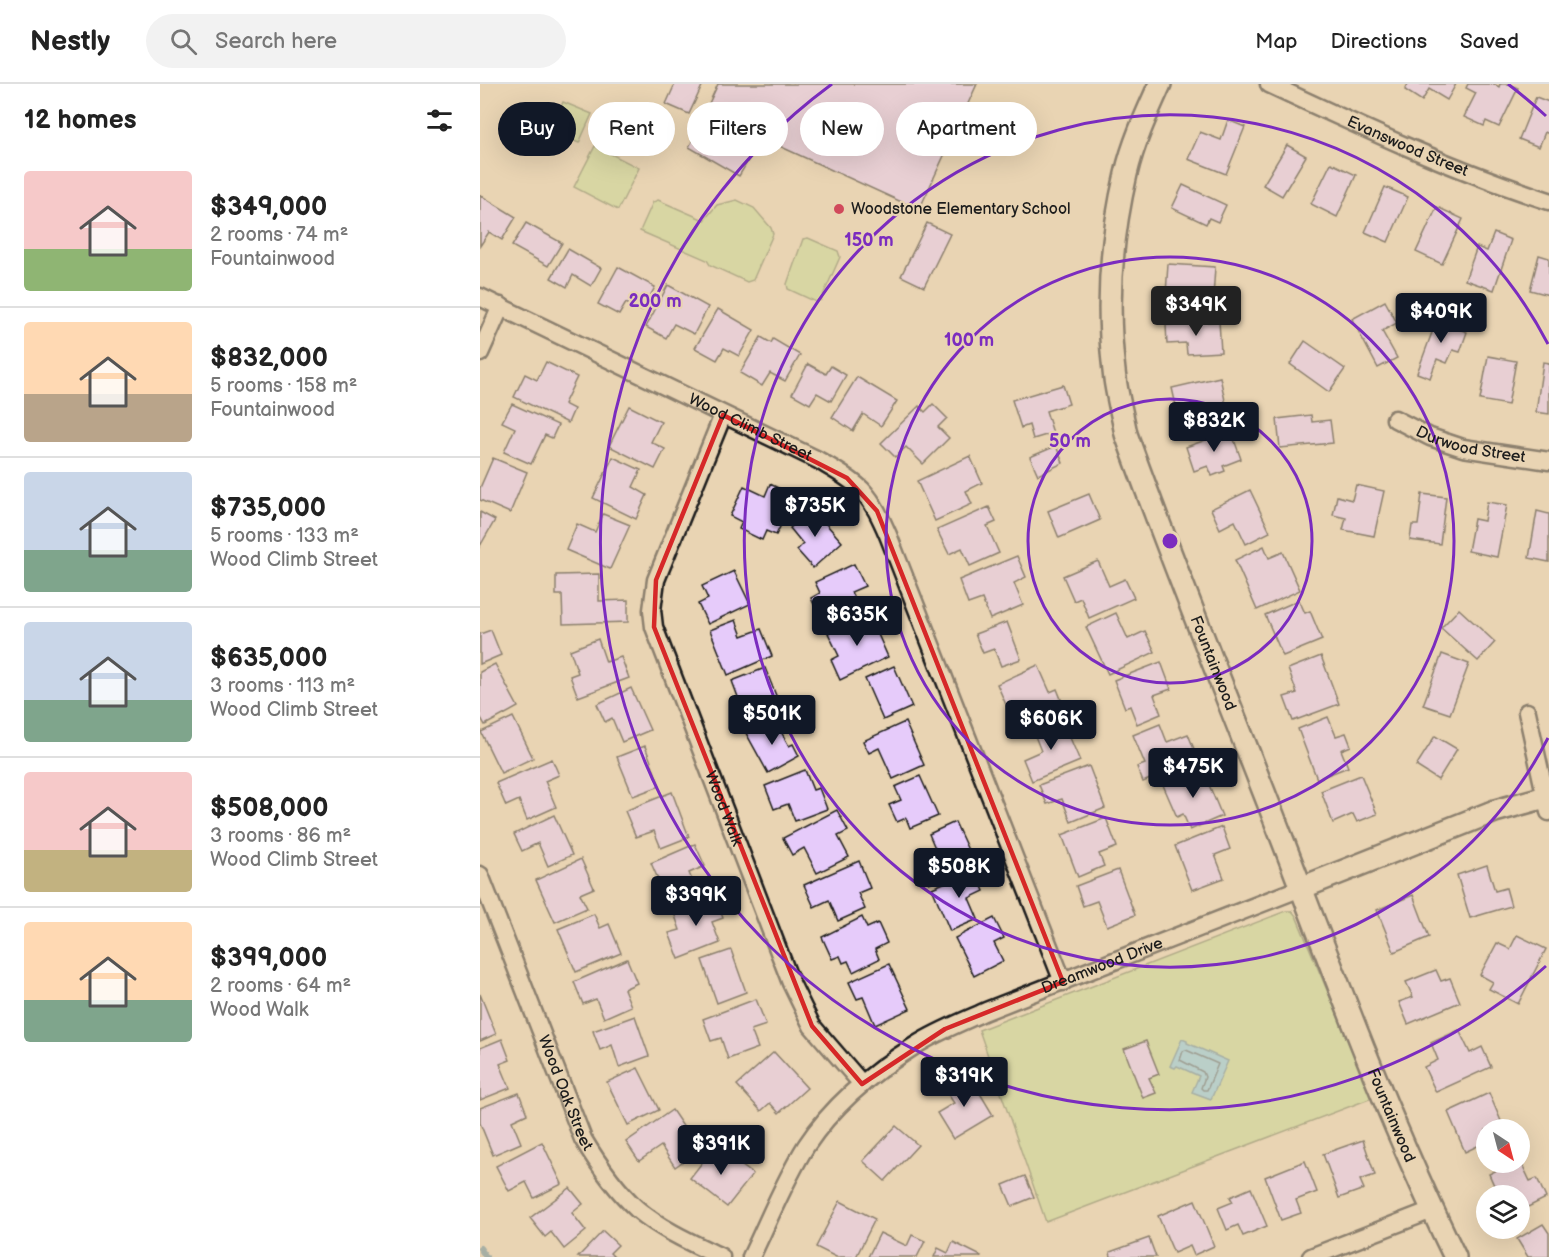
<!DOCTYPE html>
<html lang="en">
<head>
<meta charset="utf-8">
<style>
  body { margin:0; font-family:"Balsamiq Sans",sans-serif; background:#f2f2f2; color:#222; height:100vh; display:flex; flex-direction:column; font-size:22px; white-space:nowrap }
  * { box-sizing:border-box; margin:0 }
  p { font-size:20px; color:#767676 }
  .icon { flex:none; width:33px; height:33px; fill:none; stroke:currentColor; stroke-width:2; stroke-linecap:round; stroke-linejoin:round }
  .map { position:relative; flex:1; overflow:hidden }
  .panel { display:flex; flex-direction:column; background:#fff; width:480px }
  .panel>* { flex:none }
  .hud { position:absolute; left:18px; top:18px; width:570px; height:54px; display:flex; gap:12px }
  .needle { width:39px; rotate:144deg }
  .fabs { position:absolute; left:996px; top:1035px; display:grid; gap:12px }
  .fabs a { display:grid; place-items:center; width:54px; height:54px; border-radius:50%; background:#fff; box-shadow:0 6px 24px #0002; font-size:30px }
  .price { position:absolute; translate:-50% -51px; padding:0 14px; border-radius:6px; background:#111827; color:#fff; font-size:20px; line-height:39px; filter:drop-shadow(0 2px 3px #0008) }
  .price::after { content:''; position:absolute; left:50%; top:36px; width:18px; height:14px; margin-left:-9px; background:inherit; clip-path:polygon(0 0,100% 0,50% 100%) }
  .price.active { background:#222; color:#fff }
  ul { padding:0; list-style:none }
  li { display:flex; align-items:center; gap:18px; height:150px; padding:0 24px }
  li+li { border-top:2px solid #e0e0e0 }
  li span { display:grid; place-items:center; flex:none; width:168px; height:120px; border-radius:6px; color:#555 }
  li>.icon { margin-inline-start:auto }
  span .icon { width:72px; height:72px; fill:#fffc; stroke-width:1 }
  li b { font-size:26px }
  h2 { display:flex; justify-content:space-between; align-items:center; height:72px; padding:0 24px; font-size:26px }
  .pill { padding:0 21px; border-radius:27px; background:#fff; box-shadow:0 6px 24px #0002; font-size:21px; line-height:54px }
  .pill.active { background:#111827; color:#fff }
  header { display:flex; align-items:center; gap:36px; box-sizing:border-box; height:84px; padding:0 30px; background:#fff; border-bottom:2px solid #e0e0e0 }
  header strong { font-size:28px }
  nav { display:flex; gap:33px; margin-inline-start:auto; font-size:21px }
  .search { width:420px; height:54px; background:#f2f2f2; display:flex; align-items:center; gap:15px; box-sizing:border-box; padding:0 21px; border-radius:33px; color:#767676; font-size:22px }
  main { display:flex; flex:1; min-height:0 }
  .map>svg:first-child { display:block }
  .green { fill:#c3da90; stroke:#707b56; stroke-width:1.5 }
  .water { fill:#82c9e3; stroke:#598493; stroke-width:1.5 }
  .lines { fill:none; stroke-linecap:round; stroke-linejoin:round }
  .shore { stroke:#45616c; stroke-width:1.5 }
  .stream { stroke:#598493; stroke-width:6 }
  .building { fill:#e6cbfa; stroke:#1c1c1c; stroke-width:1.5 }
  .minor-casing { stroke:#1c1c1c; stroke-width:21 }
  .tertiary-casing { stroke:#1c1c1c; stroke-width:26 }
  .minor { stroke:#e9d4b3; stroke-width:16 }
  .tertiary { stroke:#e9d4b3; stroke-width:21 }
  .marked { fill:none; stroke:#d62828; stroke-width:4.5; stroke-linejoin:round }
  .ring { fill:none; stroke:#7b2cbf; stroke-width:3 }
  .poi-dot { fill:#d1495b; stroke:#e9d4b3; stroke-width:2 }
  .labels { text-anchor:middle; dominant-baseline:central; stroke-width:4.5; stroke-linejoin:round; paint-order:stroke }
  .street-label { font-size:16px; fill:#1c1c1c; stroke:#e9d4b3 }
  .poi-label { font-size:16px; fill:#1c1c1c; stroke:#e9d4b3; text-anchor:start }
  .centre { fill:#7b2cbf; stroke:#e9d4b3; stroke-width:3 }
  .ring-label { font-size:18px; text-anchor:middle; font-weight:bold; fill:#7b2cbf; stroke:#e9d4b3; stroke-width:4.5; stroke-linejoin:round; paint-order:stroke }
</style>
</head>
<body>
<header>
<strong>Nestly</strong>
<div class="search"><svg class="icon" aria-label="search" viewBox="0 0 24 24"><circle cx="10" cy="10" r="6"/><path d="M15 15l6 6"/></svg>Search here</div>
<nav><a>Map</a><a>Directions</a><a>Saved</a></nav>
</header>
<main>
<section class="panel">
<h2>12 homes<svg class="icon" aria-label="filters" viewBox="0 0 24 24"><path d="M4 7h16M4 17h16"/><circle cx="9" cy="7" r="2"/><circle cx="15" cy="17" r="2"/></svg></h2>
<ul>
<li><span style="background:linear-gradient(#f6c9c9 65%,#8fb573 0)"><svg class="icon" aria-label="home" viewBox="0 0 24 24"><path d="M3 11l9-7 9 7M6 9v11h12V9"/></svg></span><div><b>$349,000</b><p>2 rooms · 74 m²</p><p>Fountainwood</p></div></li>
<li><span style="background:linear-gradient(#ffd9b3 60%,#b9a48a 0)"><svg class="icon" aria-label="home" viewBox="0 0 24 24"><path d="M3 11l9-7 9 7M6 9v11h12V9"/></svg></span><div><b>$832,000</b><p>5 rooms · 158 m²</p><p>Fountainwood</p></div></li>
<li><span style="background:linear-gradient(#c9d6e8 65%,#7fa58c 0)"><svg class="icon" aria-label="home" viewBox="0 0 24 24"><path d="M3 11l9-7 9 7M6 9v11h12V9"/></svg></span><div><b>$735,000</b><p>5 rooms · 133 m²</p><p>Wood Climb Street</p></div></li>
<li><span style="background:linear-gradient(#c9d6e8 65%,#7fa58c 0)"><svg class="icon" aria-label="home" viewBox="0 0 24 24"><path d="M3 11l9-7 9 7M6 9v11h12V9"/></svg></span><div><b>$635,000</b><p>3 rooms · 113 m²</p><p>Wood Climb Street</p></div></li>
<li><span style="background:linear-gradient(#f6c9c9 65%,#c2b280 0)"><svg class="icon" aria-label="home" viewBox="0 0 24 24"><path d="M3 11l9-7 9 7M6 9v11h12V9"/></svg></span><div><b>$508,000</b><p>3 rooms · 86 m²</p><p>Wood Climb Street</p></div></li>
<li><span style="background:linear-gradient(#ffd9b3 65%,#7fa58c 0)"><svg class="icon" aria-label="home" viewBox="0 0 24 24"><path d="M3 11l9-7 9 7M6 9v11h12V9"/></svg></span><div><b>$399,000</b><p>2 rooms · 64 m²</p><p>Wood Walk</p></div></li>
</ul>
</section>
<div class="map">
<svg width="1069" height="1173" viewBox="0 0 1069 1173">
  <rect width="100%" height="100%" fill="#e9d4b3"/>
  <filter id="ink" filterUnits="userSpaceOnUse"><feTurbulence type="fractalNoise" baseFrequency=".0167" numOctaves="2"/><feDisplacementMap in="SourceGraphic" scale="12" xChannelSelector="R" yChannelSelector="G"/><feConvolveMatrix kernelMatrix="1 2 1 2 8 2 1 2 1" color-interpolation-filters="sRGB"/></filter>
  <g filter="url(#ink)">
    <!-- green -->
    <g class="green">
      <path d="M83,18L112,30L99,59L70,47Z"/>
      <path d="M115,62L159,84L138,126L94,103Z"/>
      <path d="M178,116L224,136L237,121L257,116L274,124L291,144L293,150L273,196L267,198L230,181L227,176L160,147L173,118Z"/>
      <path d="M328,154L358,167L360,173L341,216L336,218L308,205L307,200L323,155Z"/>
      <path d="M806,827H812L816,832L892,1014L566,1138L499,946Z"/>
    </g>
    <!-- water -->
    <path class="water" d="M702,955L707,957V959L748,977L731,1015L712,1008L719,992L697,982L695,984L690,982Z"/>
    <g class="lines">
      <!-- shore -->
      <path class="shore" d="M706,966L738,980L727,1006H723L721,1004L725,993L723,988L700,976L703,967Z"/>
      <!-- stream -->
      <path class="stream" d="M0,1164L6,1173"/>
    </g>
    <!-- building -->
    <g class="building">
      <path d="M195,0H223L209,30L186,20Z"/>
      <path d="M238,0H497L439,126L225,28Z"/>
      <path d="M928,0H976L967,16L949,5L942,17L925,6Z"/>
      <path d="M988,0H1014L1019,3L1020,0H1029L1038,4L1019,43L1006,37L1004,42L984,33L996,9L986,4Z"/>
      <path d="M1056,13L1069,18V50L1065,48L1059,63L1039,55Z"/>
      <path d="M748,36L765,43L746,90L708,75L720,48L741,56Z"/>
      <path d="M221,41L272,70L259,92L209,63Z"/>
      <path d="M807,61L826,72L802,112L783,101Z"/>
      <path d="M851,79L876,91L857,133L831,120Z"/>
      <path d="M703,101L746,121L738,138L729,134L726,140L692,124Z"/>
      <path d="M905,103L928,113L908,158L885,148Z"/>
      <path d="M0,111L36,133L22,156L9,148L0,162Z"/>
      <path d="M957,123L983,135L962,180L936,168Z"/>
      <path d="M46,139L82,159L68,182L32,162Z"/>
      <path d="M447,139L470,150L444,203L421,192Z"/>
      <path d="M1014,149L1031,156L1014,206L985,196L997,163L1007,167Z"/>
      <path d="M88,165L121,184L111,202L93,191L87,203L71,194Z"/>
      <path d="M1059,171L1069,174V211L1050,206Z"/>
      <path d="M688,180L735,183L733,213L686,210Z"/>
      <path d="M138,183L175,203L162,227L146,219L139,231L118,220Z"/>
      <path d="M188,201L228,223L214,250L194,240L186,254L166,243Z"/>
      <path d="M905,217L917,239L902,247L917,274L898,284L872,235Z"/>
      <path d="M238,225L274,246L259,272L244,264L237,276L215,264Z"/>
      <path d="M960,227L973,233L970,242L987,248L980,268L973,266L967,279L957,275L950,294L937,289Z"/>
      <path d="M739,237L741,268L707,270L706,259L687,260L686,241Z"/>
      <path d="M281,253L291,259L293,255L320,271L305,297L290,289L282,302L260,289Z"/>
      <path d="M825,257L865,285L849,308L810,280Z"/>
      <path d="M1008,272L1036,277L1028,321L1000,316Z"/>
      <path d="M66,278L97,293L84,320L94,325L88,339L34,313L45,290L57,296Z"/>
      <path d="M1063,278L1069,279V330L1056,328Z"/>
      <path d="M328,280L346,290L351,282L366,291L351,317L337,309L330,320L312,310Z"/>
      <path d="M377,293L417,317L401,342L383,330L373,347L352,333Z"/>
      <path d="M740,293L747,326L714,334L712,323L697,326L692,304Z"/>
      <path d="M583,301L589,320L566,327L573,349L553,355L549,341L541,344L532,316Z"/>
      <path d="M32,320L78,341L72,354L65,351L51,380L24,368L35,344L22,338Z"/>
      <path d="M453,320L467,334L458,343L469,354L443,380L426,363L415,373L401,359L439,322L445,328Z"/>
      <path d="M149,322L181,338L171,358L185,365L175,385L129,362Z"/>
      <path d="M831,331L832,338L850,336L853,359L800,364L797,335Z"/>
      <path d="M751,347L761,375L743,382L745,387L732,392L728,382L714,387L706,363Z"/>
      <path d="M576,362L583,379L558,391L550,373Z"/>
      <path d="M490,372L502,399L486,407L492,420L455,437L437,397Z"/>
      <path d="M133,373L161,386L153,403L167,411L156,435L113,414Z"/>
      <path d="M13,374L47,388L30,429L0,416V404Z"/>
      <path d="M290,400L315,412L296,451L286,447L282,456L259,445L262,438L250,432L264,402L285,412Z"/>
      <path d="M876,401L904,407L894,452L863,446L866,434L853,431L857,412L872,416Z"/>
      <path d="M770,406L790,448L766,460L755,437L740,445L731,425Z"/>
      <path d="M609,410L620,436L579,454L568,427Z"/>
      <path d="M942,410L966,413L960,460L930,456L932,441H938Z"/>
      <path d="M1007,418L1027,421L1017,473L988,467L994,435L1004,437Z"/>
      <path d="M509,423L516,438L507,442L519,469L490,482L482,464L469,470L457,446Z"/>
      <path d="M332,424L362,458L333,484L317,466L323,460L310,444Z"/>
      <path d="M1057,427L1069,430V478L1049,474Z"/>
      <path d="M0,428L15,436L0,462Z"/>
      <path d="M123,430L150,441L130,485L86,466L97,440L115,448Z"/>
      <path d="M784,462L789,474L803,468L820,506L777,526L755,476Z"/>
      <path d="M537,472L546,493L534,499L543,521L510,535L502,515L488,520L479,496Z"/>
      <path d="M618,477L629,502L645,495L654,514L609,534L601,514L594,517L583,492Z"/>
      <path d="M374,480L385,502L371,508L380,525L352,539L347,527L339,531L331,514L340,509L335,498Z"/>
      <path d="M254,487L270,520L228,540L218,520L228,515L222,502Z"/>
      <path d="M119,490V517L148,516V538L83,540L82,511H76V491Z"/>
      <path d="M819,516L825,529L830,527L842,556L803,572L785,531Z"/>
      <path d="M979,525L1015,558L998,577L961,544Z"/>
      <path d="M636,529L648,555L665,547L675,568L628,590L606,543Z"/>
      <path d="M389,530L408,573L360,596L351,576L359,572L348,549Z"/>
      <path d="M256,536L262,552L281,545L292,572L248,591L230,546Z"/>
      <path d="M527,538L541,575L521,582L514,565L503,569L495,550Z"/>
      <path d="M11,546L21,571L0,580V550Z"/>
      <path d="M118,555L126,578L141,573L149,594L98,613L90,592L98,589L90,566Z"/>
      <path d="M962,570L989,580L970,630L943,621Z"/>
      <path d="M841,572L859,620L813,637L804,613L817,609L808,585Z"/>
      <path d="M681,578L691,605L674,611L681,630L657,640L650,622L645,624L634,596Z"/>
      <path d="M15,580L38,623L5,641L0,632V588Z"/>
      <path d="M558,581L570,608L577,605L581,615L573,619L577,628L546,642L535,619L527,623L517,600Z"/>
      <path d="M414,582L432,623L403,636L385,595Z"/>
      <path d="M285,584L301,624L267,637L252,597Z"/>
      <path d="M151,604L170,646L142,658L132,634L125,638L117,620Z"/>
      <path d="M33,633L53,674L21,689L1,648Z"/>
      <path d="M848,633L856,652L866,649L871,662L861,666L868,683L837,695L818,645Z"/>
      <path d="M294,635L309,662L313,660L319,672L288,689L266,649Z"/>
      <path d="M582,635L600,677L552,697L543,675L561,667L553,647Z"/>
      <path d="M425,638L444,681L413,695L399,664L389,669L383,657Z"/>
      <path d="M680,640L687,658L708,650L718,675L663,698L657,683L665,680L653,651Z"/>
      <path d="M955,652L977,665L958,696L936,682Z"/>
      <path d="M165,662L180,702L153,712L137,673Z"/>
      <path d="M72,675L79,691L65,697L76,723L47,736L39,716L26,722L16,699Z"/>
      <path d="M609,682L625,724L591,738L582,715L567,720L559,701Z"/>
      <path d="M722,684L742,732L710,746L703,730L697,733L683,701Z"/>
      <path d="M325,686L333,706L339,704L347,725L315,737L308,720L294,725L285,702Z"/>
      <path d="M881,691L897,730L877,738L873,730L853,739L841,707Z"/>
      <path d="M440,692L458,732L430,744L426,734L417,738L409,721L421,716L415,703Z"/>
      <path d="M192,708L209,753L181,764L174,747L156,753L145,727Z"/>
      <path d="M357,726L368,747L358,752L369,773L337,789L324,764L312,771L303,754Z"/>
      <path d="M74,731L92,771L68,782L58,759L42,767L34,750Z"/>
      <path d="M626,734L637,763L619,770L624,782L598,793L582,751Z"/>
      <path d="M475,738L494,779L449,799L437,772L455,764L449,750Z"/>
      <path d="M742,743L750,765L735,771L744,794L712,806L695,762Z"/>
      <path d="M215,760L225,782L209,789L217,808L189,820L171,779Z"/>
      <path d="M101,775L114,804L100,810L107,824L75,838L56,796Z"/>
      <path d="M379,777L390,804L378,809L385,825L358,837L349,816L334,823L324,801Z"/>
      <path d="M1007,781L1015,807L1026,804L1031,822L990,834L977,791Z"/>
      <path d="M495,786L504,807L489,814L498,835L470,847L452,804Z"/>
      <path d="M638,786L655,831L627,842L617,817L603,822L596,802Z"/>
      <path d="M234,810L243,834L232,838L240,859L199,875L189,849L200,846L193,826Z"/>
      <path d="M933,811L949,853L914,868L897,826Z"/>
      <path d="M114,830L120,844L129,840L141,869L96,888L78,845Z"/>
      <path d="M382,833L387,844L398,839L407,859L395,865L399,875L373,888L368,877L363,879L360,872L352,875L342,853Z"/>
      <path d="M514,834L524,854L514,859L523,877L494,892L475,854Z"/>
      <path d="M1037,851L1066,865L1038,920L1009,905L1013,898L1000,891L1017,859L1030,865Z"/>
      <path d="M251,866L266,908L237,919L222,876Z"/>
      <path d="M147,875L157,899L144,905L151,922L124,934L116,915L103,920L94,898Z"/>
      <path d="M409,880L430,925L395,941L383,913L377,915L369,898Z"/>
      <path d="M956,886L961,897L970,894L980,918L928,940L919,918L933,913L926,898Z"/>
      <path d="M0,910L16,950L0,957Z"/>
      <path d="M276,915L286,941L271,946L278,964L248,975L241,954L231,957L223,935Z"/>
      <path d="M155,932L169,972L139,983L132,961L120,966L113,947Z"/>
      <path d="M979,946L990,969L1002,963L1011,983L956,1008L944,983L958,976L951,959Z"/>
      <path d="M22,955L30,976L20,980L30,1004L0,1016V964Z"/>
      <path d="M666,957L679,990L669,994L676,1009L663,1014L644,965Z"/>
      <path d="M294,968L327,1004L299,1029L290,1019L281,1027L257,1001Z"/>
      <path d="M158,984L179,1026L148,1041L127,998Z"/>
      <path d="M489,991L513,1031L473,1055L457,1029L474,1019L465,1006Z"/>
      <path d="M39,1009L47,1030L32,1037L41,1059L13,1071L0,1039V1024Z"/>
      <path d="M1009,1009L1021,1037L1016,1039L1019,1046H1006V1058L985,1068L968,1028Z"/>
      <path d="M192,1026L219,1066L195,1083L181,1062L159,1077L146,1058Z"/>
      <path d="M416,1042L438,1061L405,1097L383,1077Z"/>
      <path d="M883,1056L895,1091L880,1096L884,1105L859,1114L843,1070Z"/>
      <path d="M62,1058L82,1100L54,1114L46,1098L29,1107L16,1082Z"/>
      <path d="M235,1062L273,1090L247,1123L210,1094Z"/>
      <path d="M1040,1076L1050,1097L1057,1094L1066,1114L1040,1127V1112H1010L1017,1108L1009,1090L1033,1078H1040Z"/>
      <path d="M825,1077L837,1108L816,1116L821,1129L801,1136L785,1093Z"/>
      <path d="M545,1092L554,1113L532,1122L523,1101Z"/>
      <path d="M90,1104L103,1120L92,1129L106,1147L84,1165L71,1148L65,1153L50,1134Z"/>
      <path d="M771,1104L787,1142L763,1152L758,1141L747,1146L738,1124L753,1118L750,1113Z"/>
      <path d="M715,1116L734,1162L714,1171L710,1162L694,1169L678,1132Z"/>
      <path d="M360,1117L395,1135L376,1173H356L336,1163Z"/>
      <path d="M1063,1140L1069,1149V1173H1048L1037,1155Z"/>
      <path d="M123,1147L138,1161L130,1169L134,1173H98Z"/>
      <path d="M400,1149L427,1162L432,1151L445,1157L437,1173H388Z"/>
      <path d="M669,1154L676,1173H631L630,1168Z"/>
      <path d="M473,1158L501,1172L500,1173H454L458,1164L468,1169Z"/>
    </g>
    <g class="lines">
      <defs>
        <g id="minor">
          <path id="s1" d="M789,0C881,43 973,86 1069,117"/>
          <path id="s2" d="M0,213L338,376C353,385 369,393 382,406C394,419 401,435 408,451L583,898"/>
          <path d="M0,269L21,222"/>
          <path id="s3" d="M243,331L176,496L172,526L174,543L311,899L332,942L382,1000"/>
          <path id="s4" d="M915,335L950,353L983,364L1069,377"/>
          <path d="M1047,628L1069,728"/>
          <path id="s5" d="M0,791L103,1055C118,1080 135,1105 157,1125C182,1146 212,1159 241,1173"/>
          <path id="s6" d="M271,1173C289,1136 304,1097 326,1062C353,1021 394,987 436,961C458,947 482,938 506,927L821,804"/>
          <path d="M831,1173L952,1126"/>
        </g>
        <g id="tertiary">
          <path id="s7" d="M680,0C667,29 653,59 646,90C631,154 626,222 634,287C636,308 642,329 646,350C695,487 751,622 803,757C857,897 909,1038 975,1173"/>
          <path d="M821,804L1015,727L1069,712"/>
        </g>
      </defs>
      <!-- minor casing -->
      <use href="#minor" class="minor-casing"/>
      <!-- tertiary casing -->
      <use href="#tertiary" class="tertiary-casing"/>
      <!-- minor -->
      <use href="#minor" class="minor"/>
      <!-- tertiary -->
      <use href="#tertiary" class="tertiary"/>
    </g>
  </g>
  <!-- marked area -->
  <path d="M0 0H1069V1173H0ZM243,331L367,394L397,427L583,898L465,945L382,1000L332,942L174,543L176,496Z" fill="#e9d4b3" fill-opacity=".55" fill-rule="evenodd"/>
  <path class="marked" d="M243,331L367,394L397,427L583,898L465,945L382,1000L332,942L174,543L176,496Z"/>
  <!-- distance rings -->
  <g class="ring">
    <circle cx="690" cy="457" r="142"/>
    <circle cx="690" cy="457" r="284"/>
    <path d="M1068 654A426 426 0 1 1 1068 260"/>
    <path d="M1066 882A568 568 0 1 1 352 0M1028 0A568 568 0 0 1 1066 32"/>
  </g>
  <!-- markers -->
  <circle class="poi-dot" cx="359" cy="125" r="6"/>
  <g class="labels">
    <!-- street labels -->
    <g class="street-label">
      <text stroke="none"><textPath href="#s1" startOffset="152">Evanswood Street</textPath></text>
      <text stroke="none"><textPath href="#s2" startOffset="300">Wood Climb Street</textPath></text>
      <text stroke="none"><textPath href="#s4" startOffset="81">Durwood Street</textPath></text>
      <text stroke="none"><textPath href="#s7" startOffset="604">Fountainwood</textPath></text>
      <text stroke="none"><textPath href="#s3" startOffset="420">Wood Walk</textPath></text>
      <text stroke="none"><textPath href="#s6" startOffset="477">Dreamwood Drive</textPath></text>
      <text stroke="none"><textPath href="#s5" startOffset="234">Wood Oak Street</textPath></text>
      <text stroke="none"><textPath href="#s7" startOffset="1090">Fountainwood</textPath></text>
    </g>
    <!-- poi labels -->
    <g class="poi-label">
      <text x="371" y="125">Woodstone Elementary School</text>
    </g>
  </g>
  <circle cx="690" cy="457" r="9" class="centre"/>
  <g class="ring-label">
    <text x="389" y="162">150 m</text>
    <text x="175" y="223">200 m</text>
    <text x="489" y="262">100 m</text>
    <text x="590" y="363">50 m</text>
  </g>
</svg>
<div class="fabs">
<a><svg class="needle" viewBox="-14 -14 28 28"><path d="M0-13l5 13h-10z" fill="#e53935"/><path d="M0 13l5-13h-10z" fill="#767676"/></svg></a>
<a><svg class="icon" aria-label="layers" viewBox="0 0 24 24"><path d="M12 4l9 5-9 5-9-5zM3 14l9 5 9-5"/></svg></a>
</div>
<b class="price active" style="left:716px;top:253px">$349K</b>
<b class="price" style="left:961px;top:260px">$409K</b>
<b class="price" style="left:734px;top:369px">$832K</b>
<b class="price" style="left:335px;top:454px">$735K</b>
<b class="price" style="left:377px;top:563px">$635K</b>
<b class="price" style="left:292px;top:662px">$501K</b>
<b class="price" style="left:571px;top:667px">$606K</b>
<b class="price" style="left:713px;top:715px">$475K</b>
<b class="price" style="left:479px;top:815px">$508K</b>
<b class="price" style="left:216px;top:843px">$399K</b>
<b class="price" style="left:484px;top:1024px">$319K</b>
<b class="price" style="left:241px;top:1092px">$391K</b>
<div class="hud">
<a class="pill active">Buy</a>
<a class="pill">Rent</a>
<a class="pill">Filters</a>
<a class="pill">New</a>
<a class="pill">Apartment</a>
</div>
</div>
</main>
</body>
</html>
